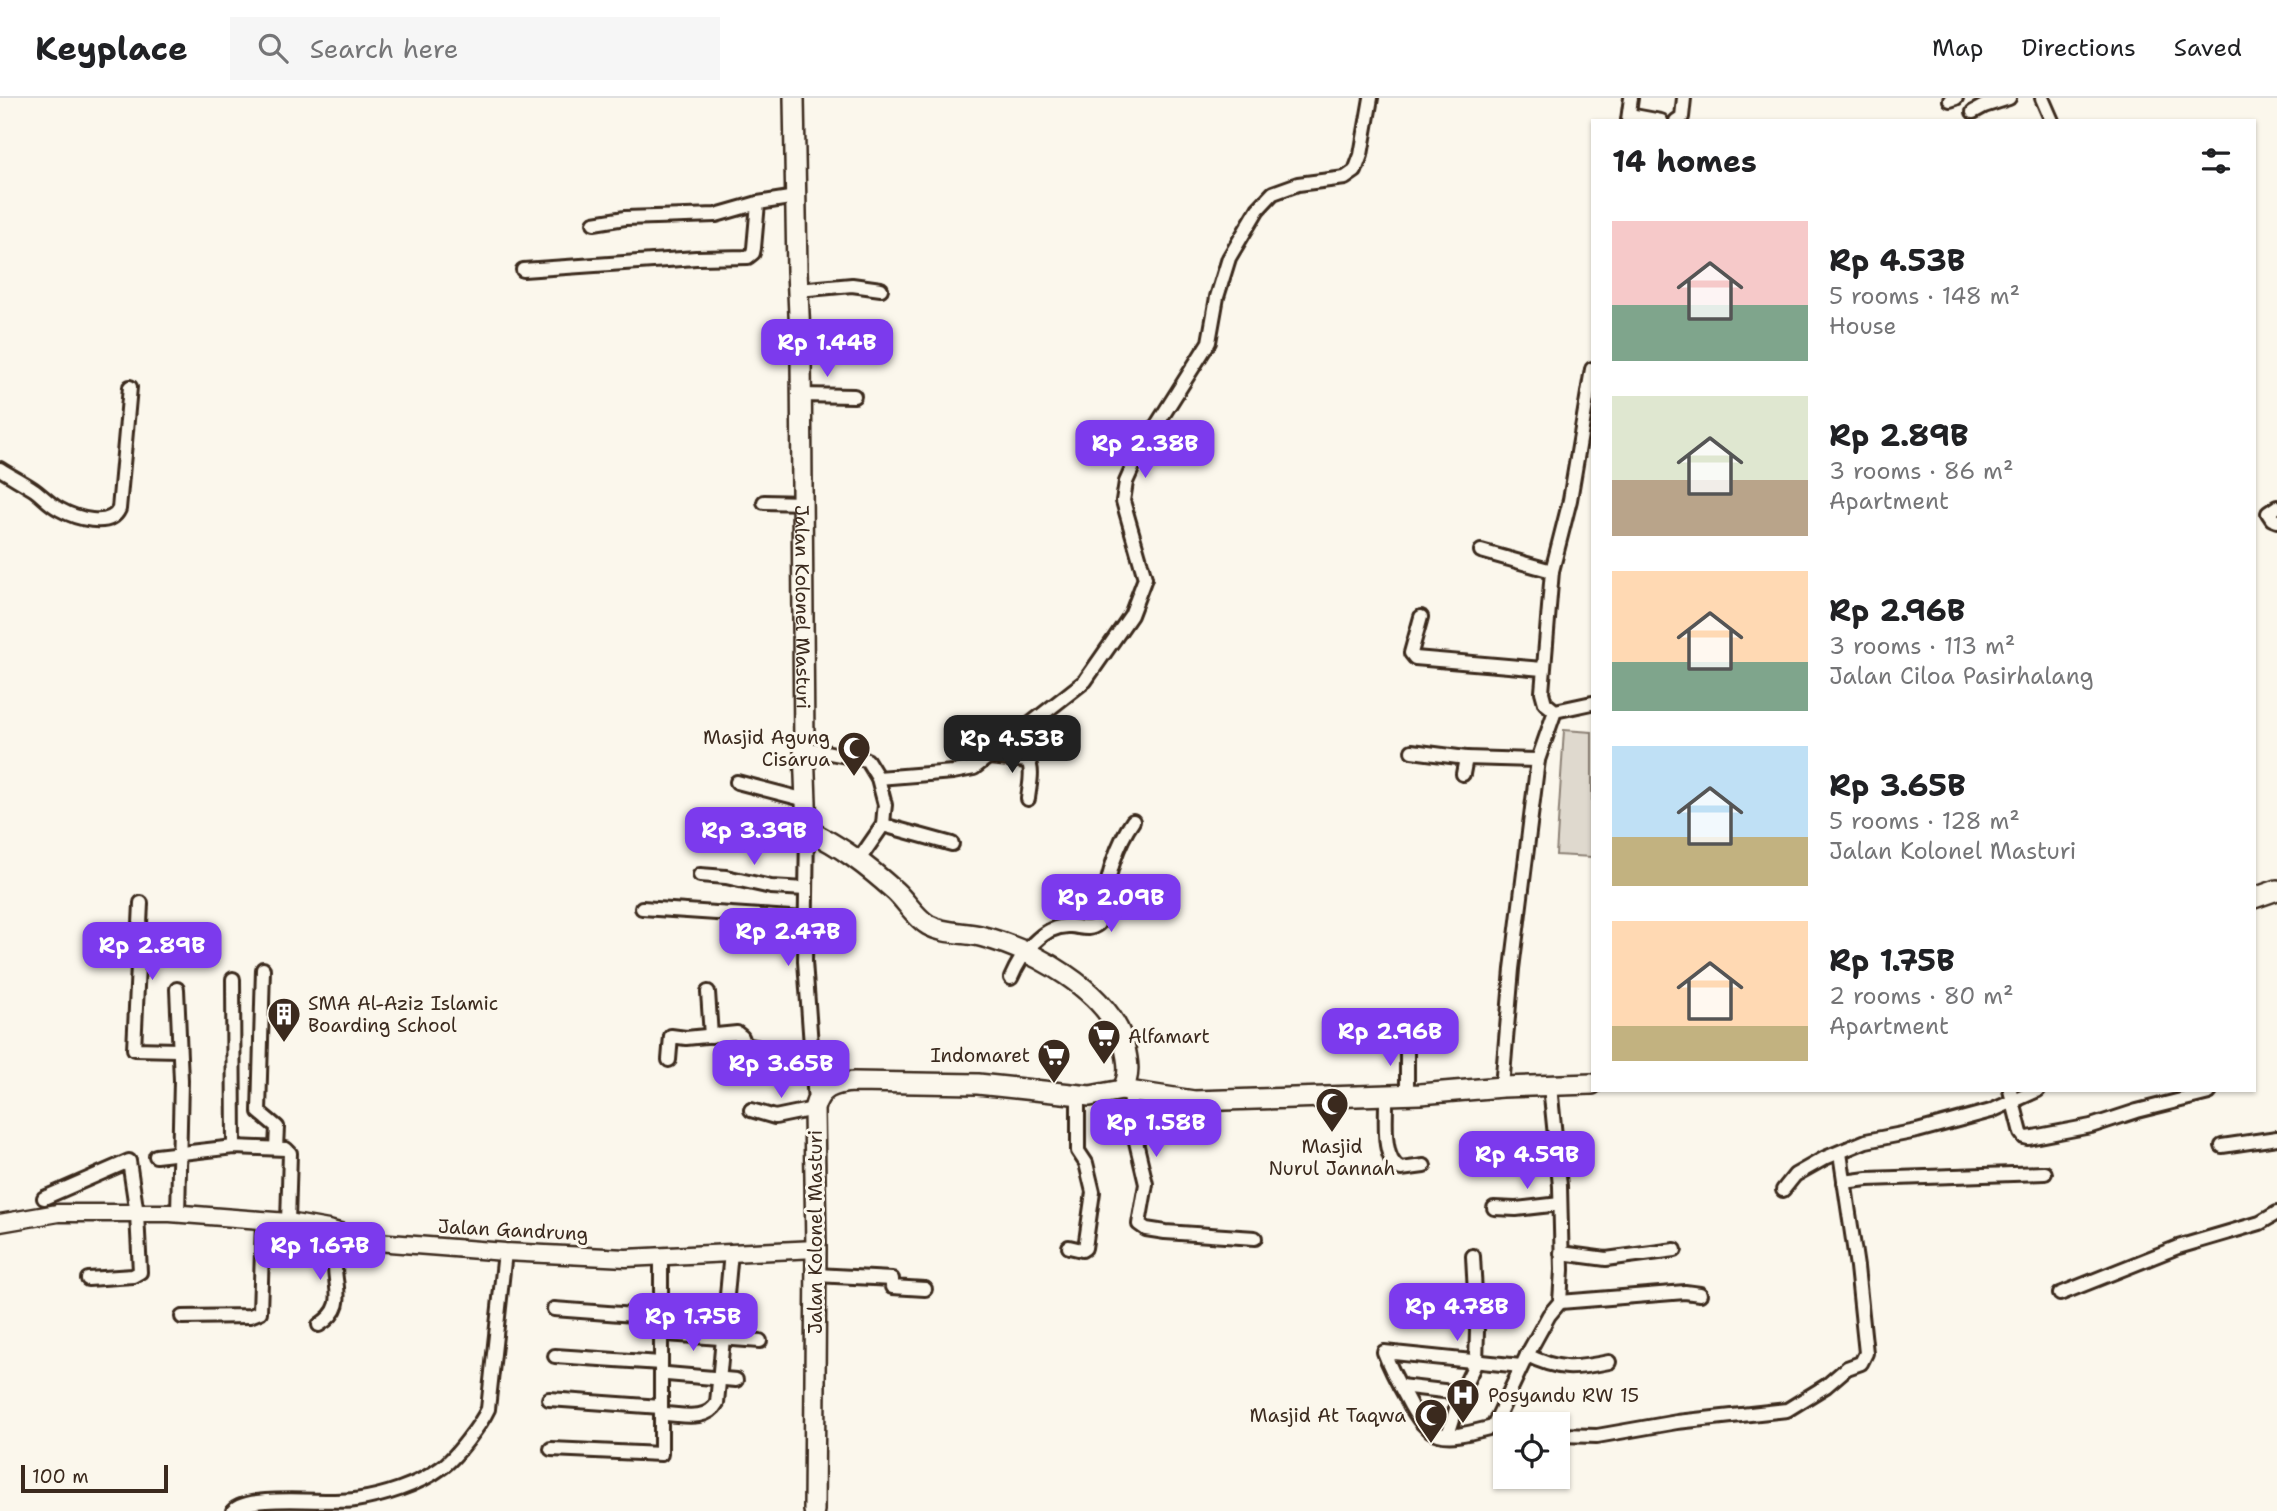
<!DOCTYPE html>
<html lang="en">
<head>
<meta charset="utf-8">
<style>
  body { margin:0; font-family:"Shantell Sans",sans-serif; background:#f6f6f6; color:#202124; height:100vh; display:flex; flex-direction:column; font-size:26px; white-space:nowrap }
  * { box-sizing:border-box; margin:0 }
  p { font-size:23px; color:#757577 }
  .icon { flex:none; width:38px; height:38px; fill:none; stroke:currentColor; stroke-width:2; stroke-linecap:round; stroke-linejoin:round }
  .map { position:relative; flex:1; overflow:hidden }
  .sheet { position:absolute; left:1591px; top:21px; width:665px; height:973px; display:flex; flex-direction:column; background:#fff; border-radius:0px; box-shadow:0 2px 5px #0004 }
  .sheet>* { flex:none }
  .controls { position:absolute; left:1493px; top:1314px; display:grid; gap:14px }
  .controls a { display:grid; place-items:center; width:77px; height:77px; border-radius:0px; background:#fff; box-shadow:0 2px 5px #0004; font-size:35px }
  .scale { position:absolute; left:21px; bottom:18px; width:147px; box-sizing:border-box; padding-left:7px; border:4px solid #3b2a1e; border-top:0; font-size:19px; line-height:24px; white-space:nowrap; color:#3b2a1e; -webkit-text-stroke:5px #fbf7ec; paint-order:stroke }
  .price { position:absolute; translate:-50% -60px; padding:0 16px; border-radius:14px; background:#7c3aed; color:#fff; font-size:23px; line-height:46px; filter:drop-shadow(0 2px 4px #0008) }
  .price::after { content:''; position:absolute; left:50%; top:42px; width:21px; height:16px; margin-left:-10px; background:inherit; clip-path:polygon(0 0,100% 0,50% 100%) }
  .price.current { background:#222; color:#fff }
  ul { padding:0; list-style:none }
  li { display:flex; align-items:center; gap:21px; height:175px; padding:0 21px }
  li span { display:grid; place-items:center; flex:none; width:196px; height:140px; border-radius:0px; color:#555 }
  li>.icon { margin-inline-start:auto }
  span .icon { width:84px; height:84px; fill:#fffc; stroke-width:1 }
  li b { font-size:30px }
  h2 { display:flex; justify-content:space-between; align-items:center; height:84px; padding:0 21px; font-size:30px }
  header { display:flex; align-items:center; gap:42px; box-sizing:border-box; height:98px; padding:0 35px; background:#fff; border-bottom:2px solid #e0e0e0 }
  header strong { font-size:33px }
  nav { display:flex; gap:38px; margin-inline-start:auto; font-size:24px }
  .search { width:490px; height:63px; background:#f6f6f6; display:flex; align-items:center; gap:18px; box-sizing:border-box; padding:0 24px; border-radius:0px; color:#757577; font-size:26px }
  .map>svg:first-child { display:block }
  .green { fill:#dfd9ce; stroke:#8d8276; stroke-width:2 }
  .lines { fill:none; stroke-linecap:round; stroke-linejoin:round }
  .street-casing { stroke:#3b2a1e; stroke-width:18 }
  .secondary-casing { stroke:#3b2a1e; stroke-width:21 }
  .primary-casing { stroke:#3b2a1e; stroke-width:24 }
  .street { stroke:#fbf7ec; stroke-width:12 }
  .secondary { stroke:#fbf7ec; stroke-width:16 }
  .primary { stroke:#fbf7ec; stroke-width:19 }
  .labels { text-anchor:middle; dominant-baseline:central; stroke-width:6; stroke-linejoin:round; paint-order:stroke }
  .street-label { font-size:19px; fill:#3b2a1e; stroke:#fbf7ec }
  .poi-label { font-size:19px; fill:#3b2a1e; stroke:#fbf7ec; text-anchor:end }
</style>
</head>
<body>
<header>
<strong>Keyplace</strong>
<div class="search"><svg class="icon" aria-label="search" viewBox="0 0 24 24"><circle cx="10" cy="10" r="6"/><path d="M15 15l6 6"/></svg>Search here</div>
<nav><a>Map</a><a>Directions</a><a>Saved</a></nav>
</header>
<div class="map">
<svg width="2277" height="1413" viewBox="0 0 2277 1413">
  <rect width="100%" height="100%" fill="#fbf7ec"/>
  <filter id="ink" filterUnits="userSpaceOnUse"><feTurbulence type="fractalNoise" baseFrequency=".0143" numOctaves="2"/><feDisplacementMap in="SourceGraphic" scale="14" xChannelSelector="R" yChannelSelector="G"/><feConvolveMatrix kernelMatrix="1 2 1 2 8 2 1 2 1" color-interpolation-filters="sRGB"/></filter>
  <g filter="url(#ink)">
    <!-- green -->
    <path class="green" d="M1564,632L1592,634V759L1556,757Z"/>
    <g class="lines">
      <defs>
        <g id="street">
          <path d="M2042,0L2052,23"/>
          <path d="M1950,2L1956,0"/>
          <path d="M1973,14L1984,8L2009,0"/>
          <path d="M1629,17L1661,23"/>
          <path d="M1628,22L1631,0"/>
          <path d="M1676,23L1682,19L1684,0"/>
          <path d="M594,125L625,120L716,117L758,105"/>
          <path d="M523,172L696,160L748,159L753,155L754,150L758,105L796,99"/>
          <path d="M798,192L852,187L881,191"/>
          <path d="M1592,271L1570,402L1552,473L1542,594L1545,605L1555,613L1592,605"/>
          <path d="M800,297L854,298"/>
          <path d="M0,371C11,378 22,384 33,391C42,397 49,406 59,411C75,420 110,431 119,411L130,289"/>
          <path d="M764,404L804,405"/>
          <path d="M2277,409L2268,415L2272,421L2277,423"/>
          <path d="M1481,453L1552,473"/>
          <path d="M1421,519L1411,555L1415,560L1543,571"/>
          <path d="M804,650L867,662L878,680L885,707L884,715L883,727L858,763"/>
          <path d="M1412,653L1466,660"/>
          <path d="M989,659L1028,663C1034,673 1029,689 1028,701"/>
          <path d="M1463,676L1466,660L1538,662"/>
          <path d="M878,680L953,674L974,670L1085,583L1131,517L1145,480L1123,403L1126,384L1139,355L1209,244L1217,199L1229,160L1258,111L1273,95L1298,86L1345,80L1355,73L1361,57L1371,0"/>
          <path d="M737,684L806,702"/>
          <path d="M883,727L952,746"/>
          <path d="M807,732L805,863L815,1004"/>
          <path d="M700,777L726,779L771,789L806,791"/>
          <path d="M141,805L134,951L178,952"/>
          <path d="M642,810L806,821"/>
          <path d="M263,871L259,1014L277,1029L276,1050"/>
          <path d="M1011,880C1021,857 1042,826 1071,828C1082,829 1089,833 1098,826C1107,790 1111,754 1133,723"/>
          <path d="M233,881L234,1049"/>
          <path d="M177,891L181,982L178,1116"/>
          <path d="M708,894L711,938"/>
          <path d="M669,962L671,938L686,940L737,935L742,939L745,947L756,949L760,957L766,961L811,958"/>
          <path d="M1502,989L1512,871L1538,662L1555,613"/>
          <path d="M2010,992L2021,1035L2024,1039L2028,1040L2091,1028L2137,1013L2209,995"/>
          <path d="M1130,993L1133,1031L1146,1086L1139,1126L1146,1131L1165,1134L1255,1140"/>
          <path d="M1407,996V944"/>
          <path d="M1386,997C1387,1016 1380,1062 1401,1071L1424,1068"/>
          <path d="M751,1012L775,1019L814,1011"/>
          <path d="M2222,1048L2277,1040"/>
          <path d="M156,1058L234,1049L286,1051L290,1055L288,1124"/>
          <path d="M1844,1084L1867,1081L2045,1075"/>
          <path d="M1783,1092L1795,1077L1825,1060L1866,1043L1917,1033L1991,1013L2038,992"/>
          <path d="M44,1100L129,1063L137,1116L140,1174L133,1178L88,1181"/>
          <path d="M1494,1110L1516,1111L1560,1106"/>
          <path d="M1069,1149L1082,1152L1085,1150L1093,1094L1086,1065L1078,1053V996"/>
          <path d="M1561,1155L1606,1161L1675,1152"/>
          <path d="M816,1177L892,1181V1189L925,1191"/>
          <path d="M2060,1196L2178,1149L2260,1125L2277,1115"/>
          <path d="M1560,1204L1685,1194L1700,1196"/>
          <path d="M554,1211L661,1219"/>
          <path d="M182,1219L250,1218L260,1214L263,1123"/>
          <path d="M319,1227C354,1205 327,1183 338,1154C340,1147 347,1142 352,1136"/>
          <path d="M667,1236L760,1243"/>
          <path d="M1527,1257C1559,1273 1575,1271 1609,1264"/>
          <path d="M555,1258L661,1265"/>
          <path d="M1521,1268L1384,1254C1390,1270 1398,1285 1406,1299C1430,1347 1445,1341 1493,1329L1527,1257L1549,1217L1560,1204L1562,1172L1560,1088L1550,988"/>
          <path d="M667,1276L736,1282"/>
          <path d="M1400,1288L1461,1295"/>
          <path d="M549,1301L661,1309"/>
          <path d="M665,1316C683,1317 707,1323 717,1305L731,1154"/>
          <path d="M1448,1337L1461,1295L1476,1264L1477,1233L1473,1158"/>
          <path d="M1558,1337L1597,1338L1677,1324L1787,1312L1826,1288L1847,1270L1861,1265L1866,1255L1857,1169L1840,1055"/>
          <path d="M551,1351L661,1356V1157"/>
          <path d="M233,1413C248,1395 329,1406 355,1402C383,1398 418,1387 441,1370C455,1361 481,1326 488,1311L505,1154"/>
        </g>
        <path id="secondary" d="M0,1125L58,1115H170L288,1124L328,1131L377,1144L505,1154L626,1160L816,1151"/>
        <g id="primary">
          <path id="s1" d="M794,0L797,173L801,259L804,650L807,732C841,748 867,768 895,793C906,803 915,819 928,827C944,836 963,834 980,838C1032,851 1108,892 1124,946C1128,962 1131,978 1122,992"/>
          <path d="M2254,800L2277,792"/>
          <path d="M814,1413L816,1151L814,1011C819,990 834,985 854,984L978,986L1090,998L1122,992L1194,1003L1420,996L1502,989L1592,986"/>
        </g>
      </defs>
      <!-- street casing -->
      <use href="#street" class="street-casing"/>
      <!-- secondary casing -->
      <use href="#secondary" class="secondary-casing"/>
      <!-- primary casing -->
      <use href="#primary" class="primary-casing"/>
      <!-- street -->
      <use href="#street" class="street"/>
      <!-- secondary -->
      <use href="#secondary" class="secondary"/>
      <!-- primary -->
      <use href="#primary" class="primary"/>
    </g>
  </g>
  <!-- icons -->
  <defs>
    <symbol id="mosque-pin" viewBox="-11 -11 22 30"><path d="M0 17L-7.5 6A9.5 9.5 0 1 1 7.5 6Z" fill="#3b2a1e" stroke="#fbf7ec"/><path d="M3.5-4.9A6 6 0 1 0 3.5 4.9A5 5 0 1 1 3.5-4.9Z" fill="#fff"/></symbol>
    <symbol id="building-pin" viewBox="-11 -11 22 30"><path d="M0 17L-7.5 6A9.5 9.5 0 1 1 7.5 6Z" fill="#3b2a1e" stroke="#fbf7ec"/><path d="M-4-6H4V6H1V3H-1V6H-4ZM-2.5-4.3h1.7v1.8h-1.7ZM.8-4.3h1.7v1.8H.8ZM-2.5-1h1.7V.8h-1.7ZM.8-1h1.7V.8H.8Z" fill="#fff"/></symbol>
    <symbol id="supermarket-pin" viewBox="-11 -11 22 30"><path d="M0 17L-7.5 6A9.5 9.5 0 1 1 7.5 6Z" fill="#3b2a1e" stroke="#fbf7ec"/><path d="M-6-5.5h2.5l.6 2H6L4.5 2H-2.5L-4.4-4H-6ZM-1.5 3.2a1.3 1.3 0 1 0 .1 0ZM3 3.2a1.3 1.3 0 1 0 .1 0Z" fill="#fff"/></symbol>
    <symbol id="hospital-pin" viewBox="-11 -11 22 30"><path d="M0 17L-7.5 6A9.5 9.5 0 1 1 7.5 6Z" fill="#3b2a1e" stroke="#fbf7ec"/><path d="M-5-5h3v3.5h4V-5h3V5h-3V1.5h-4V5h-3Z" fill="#fff"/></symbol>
  </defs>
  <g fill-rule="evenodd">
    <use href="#mosque-pin" x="835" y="631" width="38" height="52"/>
    <use href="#building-pin" x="265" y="897" width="38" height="52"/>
    <use href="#supermarket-pin" x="1085" y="919" width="38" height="52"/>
    <use href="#supermarket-pin" x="1035" y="938" width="38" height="52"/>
    <use href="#mosque-pin" x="1313" y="987" width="38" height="52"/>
    <use href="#hospital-pin" x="1444" y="1278" width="38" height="52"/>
    <use href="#mosque-pin" x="1412" y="1298" width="38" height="52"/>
  </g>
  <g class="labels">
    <!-- street labels -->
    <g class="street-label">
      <text stroke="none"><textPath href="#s1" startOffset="509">Jalan Kolonel Masturi</textPath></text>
      <text transform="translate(513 1132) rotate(3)">Jalan Gandrung</text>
      <text transform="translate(815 1134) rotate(-90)">Jalan Kolonel Masturi</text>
    </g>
    <!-- poi labels -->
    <g class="poi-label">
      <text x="830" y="639">Masjid Agung<tspan x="830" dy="22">Cisarua</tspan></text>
      <text x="308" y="905" text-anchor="start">SMA Al-Aziz Islamic<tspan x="308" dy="22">Boarding School</tspan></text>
      <text x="1128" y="938" text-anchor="start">Alfamart</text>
      <text x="1030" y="957">Indomaret</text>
      <text x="1332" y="1048" text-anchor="middle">Masjid<tspan x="1332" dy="22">Nurul Jannah</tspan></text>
      <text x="1488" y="1297" text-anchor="start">Posyandu RW 15</text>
      <text x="1406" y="1317">Masjid At Taqwa</text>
    </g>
  </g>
</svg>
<div class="controls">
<a><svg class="icon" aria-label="locate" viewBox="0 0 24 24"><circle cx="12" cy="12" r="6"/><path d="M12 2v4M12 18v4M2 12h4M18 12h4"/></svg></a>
</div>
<div class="scale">100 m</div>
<b class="price" style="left:827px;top:281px">Rp 1.44B</b>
<b class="price" style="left:1145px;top:382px">Rp 2.38B</b>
<b class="price current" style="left:1012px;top:677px">Rp 4.53B</b>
<b class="price" style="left:754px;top:769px">Rp 3.39B</b>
<b class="price" style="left:1111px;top:836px">Rp 2.09B</b>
<b class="price" style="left:788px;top:870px">Rp 2.47B</b>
<b class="price" style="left:152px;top:884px">Rp 2.89B</b>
<b class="price" style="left:1390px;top:970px">Rp 2.96B</b>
<b class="price" style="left:781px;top:1002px">Rp 3.65B</b>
<b class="price" style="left:1156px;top:1061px">Rp 1.58B</b>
<b class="price" style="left:1527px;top:1093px">Rp 4.59B</b>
<b class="price" style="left:320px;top:1184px">Rp 1.67B</b>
<b class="price" style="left:1457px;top:1245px">Rp 4.78B</b>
<b class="price" style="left:693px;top:1255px">Rp 1.75B</b>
<section class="sheet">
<h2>14 homes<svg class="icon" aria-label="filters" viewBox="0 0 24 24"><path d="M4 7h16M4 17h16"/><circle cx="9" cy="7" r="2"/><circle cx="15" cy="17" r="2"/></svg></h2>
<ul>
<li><span style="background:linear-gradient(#f6c9c9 60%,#7fa58c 0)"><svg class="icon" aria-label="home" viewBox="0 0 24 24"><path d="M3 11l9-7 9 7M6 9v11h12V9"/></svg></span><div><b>Rp 4.53B</b><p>5 rooms · 148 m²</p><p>House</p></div></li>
<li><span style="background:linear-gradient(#dfe7d0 60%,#b9a48a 0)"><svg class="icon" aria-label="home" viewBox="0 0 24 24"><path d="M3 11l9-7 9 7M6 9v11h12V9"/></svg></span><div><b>Rp 2.89B</b><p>3 rooms · 86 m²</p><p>Apartment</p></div></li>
<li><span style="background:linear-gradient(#ffd9b3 65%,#7fa58c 0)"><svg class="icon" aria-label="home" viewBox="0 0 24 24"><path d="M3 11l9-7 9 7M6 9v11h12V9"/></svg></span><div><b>Rp 2.96B</b><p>3 rooms · 113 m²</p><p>Jalan Ciloa Pasirhalang</p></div></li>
<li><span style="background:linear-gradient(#bfe0f5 65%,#c2b280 0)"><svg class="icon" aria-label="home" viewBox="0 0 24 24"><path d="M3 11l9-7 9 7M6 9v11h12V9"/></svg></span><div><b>Rp 3.65B</b><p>5 rooms · 128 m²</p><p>Jalan Kolonel Masturi</p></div></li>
<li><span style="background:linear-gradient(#ffd9b3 75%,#c2b280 0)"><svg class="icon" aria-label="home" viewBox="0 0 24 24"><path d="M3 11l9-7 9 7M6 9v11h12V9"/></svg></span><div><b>Rp 1.75B</b><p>2 rooms · 80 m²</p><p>Apartment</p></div></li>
</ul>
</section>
</div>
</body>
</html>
